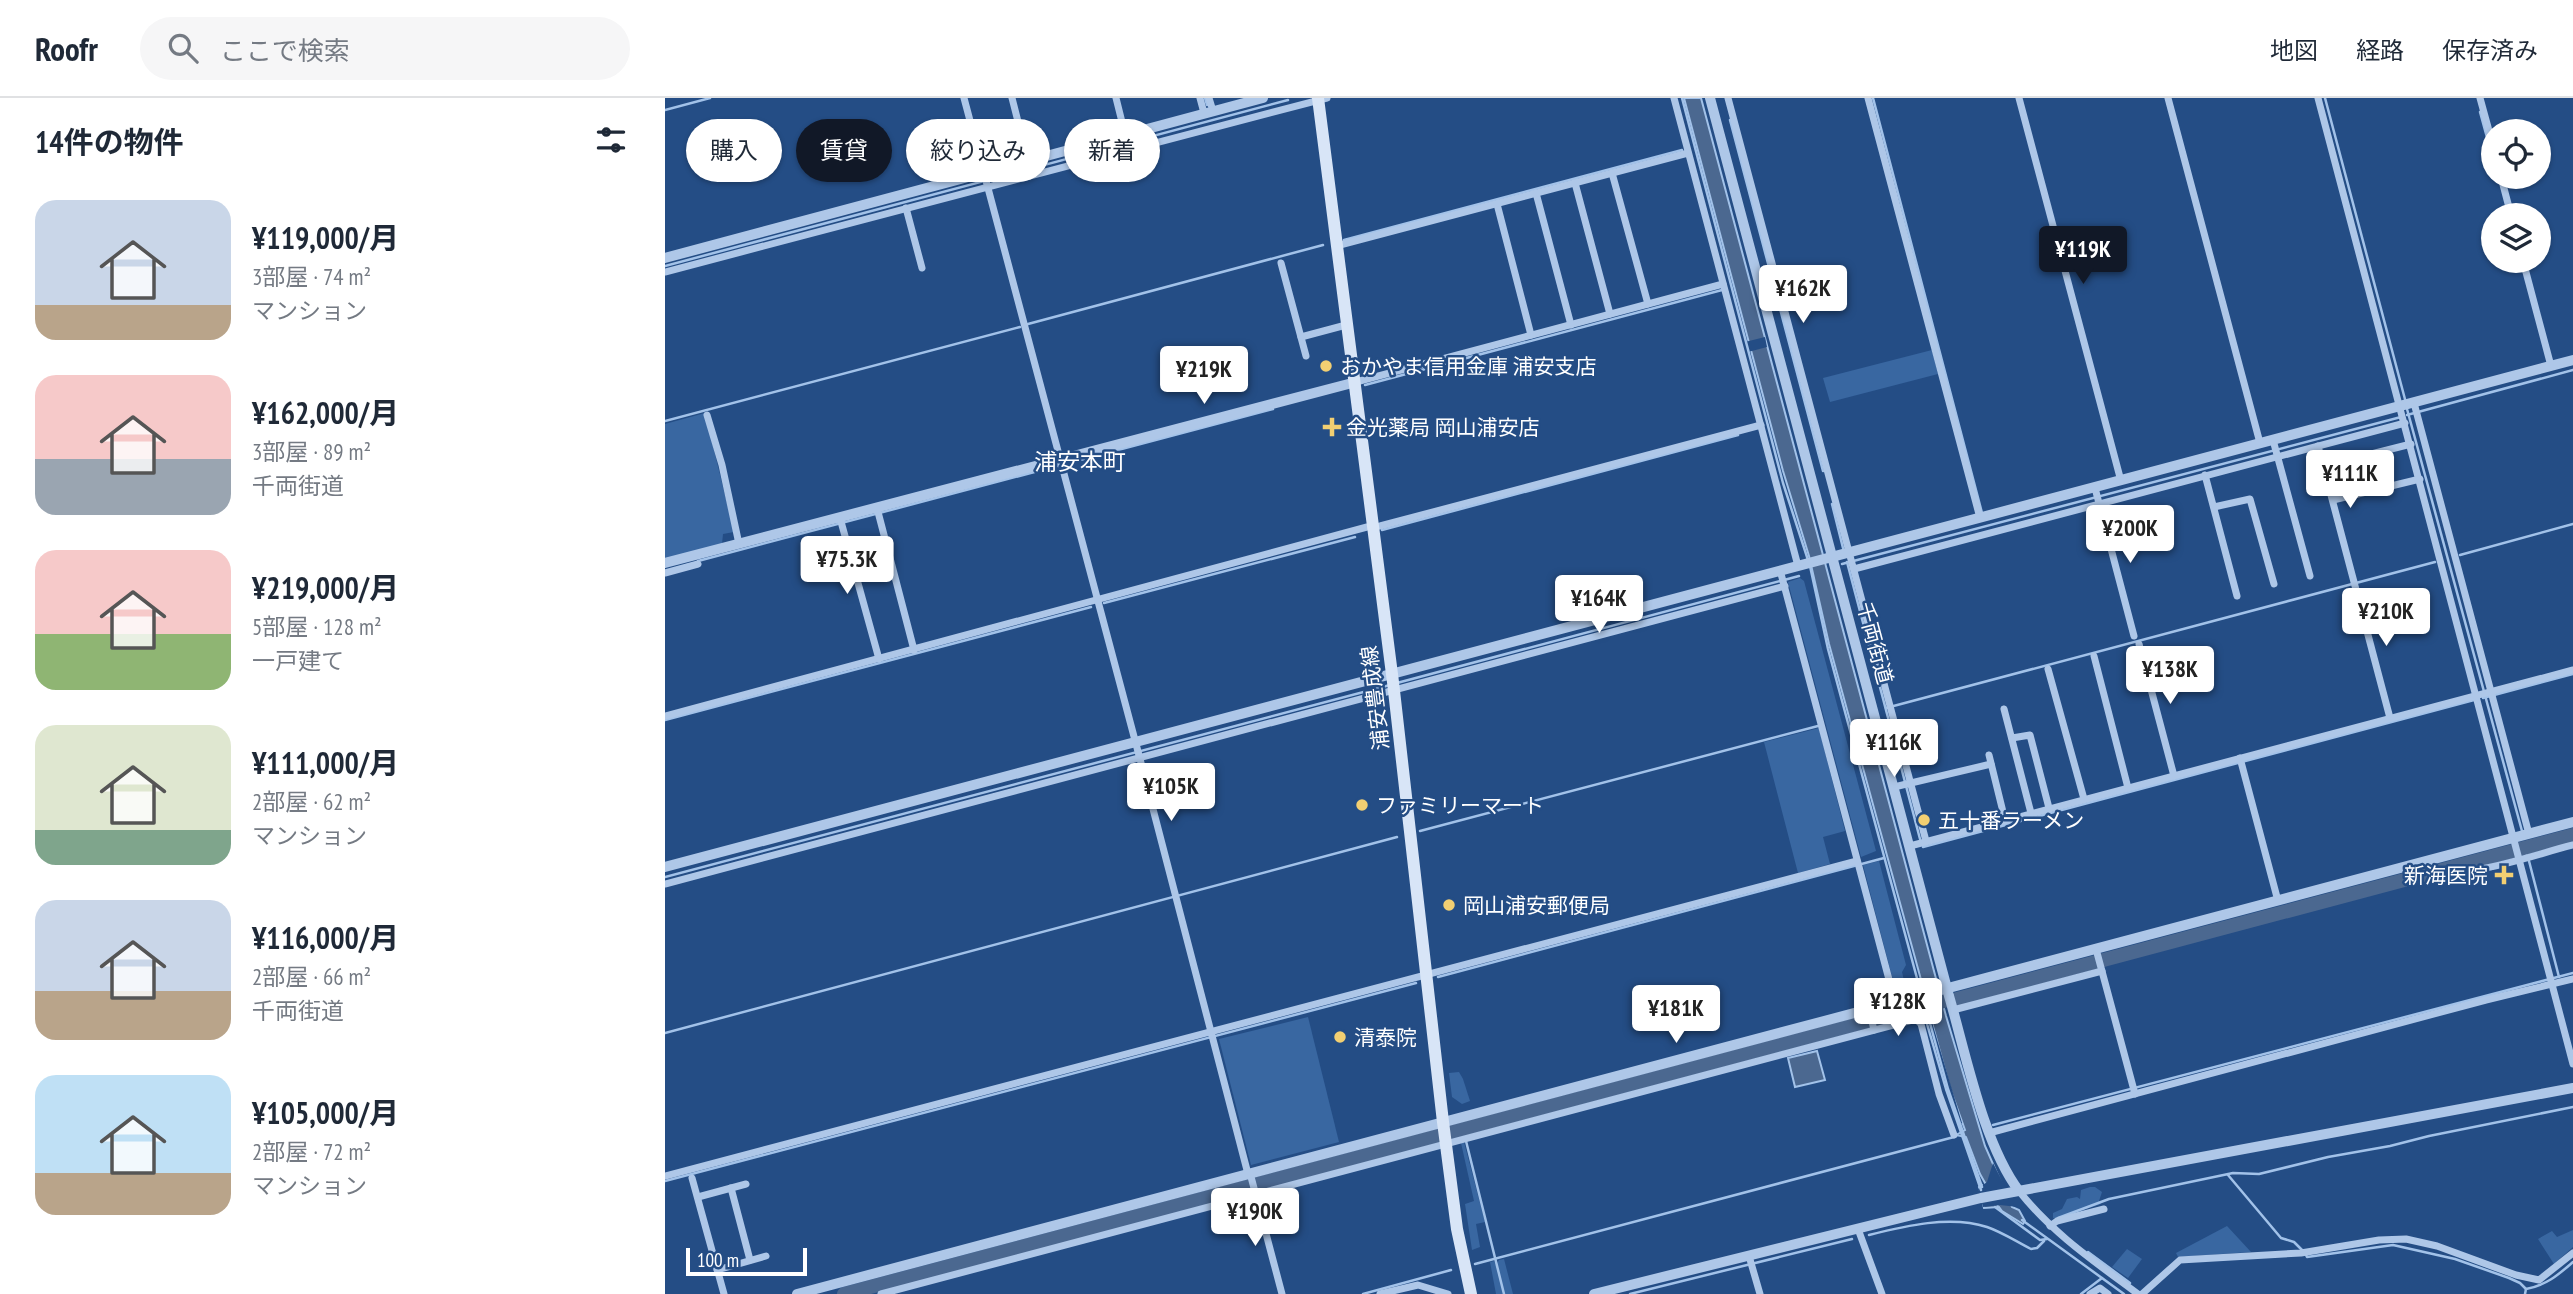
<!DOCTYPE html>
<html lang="ja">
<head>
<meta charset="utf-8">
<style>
  body { margin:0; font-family:"PT Sans Narrow","Noto Sans JP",sans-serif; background:#f6f6f7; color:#1f2937; height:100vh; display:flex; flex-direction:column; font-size:26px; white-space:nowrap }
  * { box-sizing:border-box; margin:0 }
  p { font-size:23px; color:#747a83 }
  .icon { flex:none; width:38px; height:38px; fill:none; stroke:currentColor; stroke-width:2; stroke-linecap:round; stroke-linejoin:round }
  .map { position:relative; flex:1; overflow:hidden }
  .drawer { display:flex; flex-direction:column; background:#fff; width:665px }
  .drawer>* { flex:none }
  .banner { position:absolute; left:21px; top:21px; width:665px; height:63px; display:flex; gap:14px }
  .fabs { position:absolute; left:1816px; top:21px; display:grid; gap:14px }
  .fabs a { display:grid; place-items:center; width:70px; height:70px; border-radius:50%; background:#fff; box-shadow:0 2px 5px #0004; font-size:35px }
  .scale { position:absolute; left:21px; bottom:18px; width:121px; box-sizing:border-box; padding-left:7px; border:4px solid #fff; border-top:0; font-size:19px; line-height:24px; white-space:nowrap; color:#fff; -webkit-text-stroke:5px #244d85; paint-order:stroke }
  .price { position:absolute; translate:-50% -60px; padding:0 16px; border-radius:7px; background:#fff; color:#222; font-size:23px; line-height:46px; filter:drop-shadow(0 2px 4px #0008) }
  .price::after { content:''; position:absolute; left:50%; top:42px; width:21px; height:16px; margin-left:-10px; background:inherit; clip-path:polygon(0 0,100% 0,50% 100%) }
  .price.selected { background:#111827; color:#fff }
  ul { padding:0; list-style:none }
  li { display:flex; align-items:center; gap:21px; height:175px; padding:0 35px }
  li span { display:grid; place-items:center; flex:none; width:196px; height:140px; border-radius:21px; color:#555 }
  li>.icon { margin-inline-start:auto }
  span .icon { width:84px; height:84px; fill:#fffc; stroke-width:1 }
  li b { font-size:30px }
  h2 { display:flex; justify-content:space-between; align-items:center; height:84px; padding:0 35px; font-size:30px }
  .chip { padding:0 24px; border-radius:32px; background:#fff; box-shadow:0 2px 5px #0004; font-size:24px; line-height:63px }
  .chip.selected { background:#111827; color:#fff }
  header { display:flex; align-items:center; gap:42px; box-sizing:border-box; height:98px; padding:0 35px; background:#fff; border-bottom:2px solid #e0e1e3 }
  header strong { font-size:33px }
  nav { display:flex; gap:38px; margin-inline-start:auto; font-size:24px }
  .search { width:490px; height:63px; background:#f6f6f7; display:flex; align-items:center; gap:18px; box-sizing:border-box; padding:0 24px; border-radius:38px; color:#747a83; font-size:26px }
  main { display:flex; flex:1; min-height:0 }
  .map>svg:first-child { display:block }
  .green { fill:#3967a1 }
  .water { fill:#4b6890; stroke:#a2c2e9; stroke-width:2 }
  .pier { fill:#244d85 }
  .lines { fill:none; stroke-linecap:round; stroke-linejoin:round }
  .stream { stroke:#a2c2e9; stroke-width:2.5 }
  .river { stroke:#4b6890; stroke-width:14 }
  .minor { stroke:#aec7e8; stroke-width:7 }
  .tertiary { stroke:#aec7e8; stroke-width:10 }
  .secondary { stroke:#d8e5f7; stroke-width:12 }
  .poi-dot { fill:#f2cf72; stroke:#244d85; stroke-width:2.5 }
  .labels { text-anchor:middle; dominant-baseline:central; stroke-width:5; stroke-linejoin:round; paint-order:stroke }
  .poi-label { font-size:21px; fill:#fff; stroke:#244d85; text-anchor:start }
  .street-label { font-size:21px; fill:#fff; stroke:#244d85 }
  .neighbourhood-label { font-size:23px; fill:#fff; stroke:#244d85 }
</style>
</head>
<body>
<header>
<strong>Roofr</strong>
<div class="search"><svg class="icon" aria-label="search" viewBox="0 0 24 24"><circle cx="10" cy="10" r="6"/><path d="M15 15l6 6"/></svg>ここで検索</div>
<nav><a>地図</a><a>経路</a><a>保存済み</a></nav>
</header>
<main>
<section class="drawer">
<h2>14件の物件<svg class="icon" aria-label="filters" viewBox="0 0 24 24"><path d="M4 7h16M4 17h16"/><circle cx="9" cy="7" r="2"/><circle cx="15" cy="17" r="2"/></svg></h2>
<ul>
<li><span style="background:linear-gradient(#c9d6e8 75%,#b9a48a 0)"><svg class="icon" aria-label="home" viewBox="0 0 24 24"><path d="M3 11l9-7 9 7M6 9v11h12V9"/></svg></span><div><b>¥119,000/月</b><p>3部屋 · 74 m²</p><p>マンション</p></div></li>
<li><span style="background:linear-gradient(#f6c9c9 60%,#9aa5b1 0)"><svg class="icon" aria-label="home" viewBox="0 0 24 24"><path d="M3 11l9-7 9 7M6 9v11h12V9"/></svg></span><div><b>¥162,000/月</b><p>3部屋 · 89 m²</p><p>千両街道</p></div></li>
<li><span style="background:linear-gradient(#f6c9c9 60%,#8fb573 0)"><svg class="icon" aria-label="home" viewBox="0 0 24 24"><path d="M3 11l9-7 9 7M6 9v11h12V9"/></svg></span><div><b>¥219,000/月</b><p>5部屋 · 128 m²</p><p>一戸建て</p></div></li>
<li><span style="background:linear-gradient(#dfe7d0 75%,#7fa58c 0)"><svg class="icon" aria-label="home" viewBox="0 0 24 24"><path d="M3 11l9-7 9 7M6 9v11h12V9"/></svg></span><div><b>¥111,000/月</b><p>2部屋 · 62 m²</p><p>マンション</p></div></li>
<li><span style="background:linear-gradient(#c9d6e8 65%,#b9a48a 0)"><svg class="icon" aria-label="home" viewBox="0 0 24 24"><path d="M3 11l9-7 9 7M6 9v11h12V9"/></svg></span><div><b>¥116,000/月</b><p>2部屋 · 66 m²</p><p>千両街道</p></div></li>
<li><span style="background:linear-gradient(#bfe0f5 70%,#b9a48a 0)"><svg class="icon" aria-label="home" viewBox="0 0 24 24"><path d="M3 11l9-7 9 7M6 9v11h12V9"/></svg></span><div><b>¥105,000/月</b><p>2部屋 · 72 m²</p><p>マンション</p></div></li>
</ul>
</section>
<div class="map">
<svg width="1908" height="1196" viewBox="0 0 1908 1196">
  <rect width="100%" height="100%" fill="#244d85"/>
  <!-- green -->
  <g class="green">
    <path d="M1267,252L1273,276L1165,304L1158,280Z"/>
    <path d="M40,315L69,434L58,436L57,446L0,461V326Z"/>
    <path d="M1135,480L1139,483L1211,753L1196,759L1123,484Z"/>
    <path d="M1154,630L1180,733L1158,739L1165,766L1133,775L1099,644Z"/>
    <path d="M1214,763L1241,867L1237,874L1242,895L1232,898L1198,767Z"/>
    <path d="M643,919L674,1044L586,1067L554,941Z"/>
    <path d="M794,974L798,981L805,1003L797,1006L787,999L784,975Z"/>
    <path d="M799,1044L820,1124L811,1126L815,1149L807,1152L800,1106L809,1103L796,1045Z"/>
    <path d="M1425,1089H1430L1437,1094L1434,1103L1436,1106L1392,1121L1388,1120V1115L1397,1111L1402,1101L1412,1099L1415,1101L1416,1092Z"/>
    <path d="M1562,1128L1586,1154L1513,1159L1511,1155Z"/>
    <path d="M1908,1132V1149L1889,1166L1873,1141L1887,1133L1892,1139Z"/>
    <path d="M1462,1151L1477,1161L1463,1180L1447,1169Z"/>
    <path d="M839,1161L848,1196H831L825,1164L829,1163L831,1167L834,1162Z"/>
  </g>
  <!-- water -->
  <g class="water">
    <path d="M1019,0H1036L1281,918L1320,1048L1347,1109L1354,1112L1360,1123L1358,1126L1337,1113L1334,1109L1319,1110L1314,1089L1317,1087L1333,1108L1315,1076L1301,1039L1291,1037L1300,1032L1285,990L1266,921L1259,922L1255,905L1258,889L1164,546L1144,458L1118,373Z"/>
    <path d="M1152,953L1160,982L1130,989L1123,960Z"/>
  </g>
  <!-- pier -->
  <g class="pier">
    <path d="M1100,239L1102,249L1083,254L1080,244Z"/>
    <path d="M1266,921L1297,1025H1294L1264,924L1260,925L1259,922Z"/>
    <path d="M1328,1065L1349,1106L1353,1109L1335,1107L1318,1109L1313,1091L1322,1084Z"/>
  </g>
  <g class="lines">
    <!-- stream -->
    <g class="stream">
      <path d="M540,0L542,7"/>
      <path d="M1017,0L1118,385L1143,462"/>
      <path d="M1208,0L1317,415"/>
      <path d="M1660,0L1741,305"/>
      <path d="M0,12L45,0"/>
      <path d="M1815,14L1829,65"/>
      <path d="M1065,22L1158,373"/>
      <path d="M679,142L1017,52"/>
      <path d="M0,168L623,2"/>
      <path d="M363,226L658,147"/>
      <path d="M700,287L1057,192"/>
      <path d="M1742,311L1857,733"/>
      <path d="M1742,317L1908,272"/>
      <path d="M0,323L355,229"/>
      <path d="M400,366L608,311"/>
      <path d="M1167,406L1178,450"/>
      <path d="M717,432L1073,337"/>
      <path d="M1795,457L1908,426"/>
      <path d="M33,463L392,368"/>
      <path d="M1182,464L1255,741"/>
      <path d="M1177,466L1736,319"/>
      <path d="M1145,468L1163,551L1256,895"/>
      <path d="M439,505L690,439"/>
      <path d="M732,585L1134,478"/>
      <path d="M1818,600L1908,576"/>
      <path d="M1221,610L1770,464"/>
      <path d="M0,622L426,509"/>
      <path d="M755,733L1153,628"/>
      <path d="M1861,745L1862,749"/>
      <path d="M1258,747V749L1809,602"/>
      <path d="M1860,749L1861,756"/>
      <path d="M1864,763L1894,879"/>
      <path d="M0,779L725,587"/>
      <path d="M773,879L1219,760"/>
      <path d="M1263,918L1283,991L1317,1089"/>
      <path d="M1260,919L1281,991L1316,1092"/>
      <path d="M0,935L732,739"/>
      <path d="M1328,1027L1908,875"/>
      <path d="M801,1043L839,1196"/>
      <path d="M1563,1077L1616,1140L1629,1144L1637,1152"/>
      <path d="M0,1083L751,885"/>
      <path d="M1330,1109L1375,1142L1382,1141"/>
      <path d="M1393,1120L1444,1101L1568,1075L1594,1076L1663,1059L1725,1048L1764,1038L1908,1009"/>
      <path d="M1357,1122L1459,1196"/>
      <path d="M1204,1137C1240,1128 1285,1117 1322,1129C1337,1134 1352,1144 1366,1151L1372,1150L1379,1143"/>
      <path d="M1423,1154L1465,1185"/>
      <path d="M1641,1157L1642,1159L1728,1147L1790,1161L1844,1180L1855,1185L1861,1191"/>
      <path d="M810,1166L1289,1039"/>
      <path d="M698,1196L786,1172"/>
      <path d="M965,1196L1187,1141"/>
      <path d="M1416,1196L1437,1180"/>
      <path d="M1860,1196L1861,1191C1882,1187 1893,1177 1908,1164"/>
    </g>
    <!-- river -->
    <g class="river">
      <path d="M1292,901L1908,737"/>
      <path d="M179,1196L1279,903"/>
    </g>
    <!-- minor -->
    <g class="minor">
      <path d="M299,0L475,661L583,1076"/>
      <path d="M347,0L363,63"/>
      <path d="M451,0L460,36"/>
      <path d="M535,0L539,15"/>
      <path d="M544,0L548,13"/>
      <path d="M1009,0L1133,468"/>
      <path d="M1063,0L1261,743"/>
      <path d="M1203,0L1315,420"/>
      <path d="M1354,0L1456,383"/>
      <path d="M1503,0L1595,345"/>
      <path d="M1653,0L1908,966"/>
      <path d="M1815,0L1829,51"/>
      <path d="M947,75L983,206"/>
      <path d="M1836,79L1846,117"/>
      <path d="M910,85L945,216"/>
      <path d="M871,95L906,227"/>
      <path d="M832,106L866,237"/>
      <path d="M241,110L257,170"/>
      <path d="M671,148L1023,55"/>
      <path d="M1858,163L1886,268"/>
      <path d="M616,165L641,258"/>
      <path d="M0,174L662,0"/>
      <path d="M636,239L681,227"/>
      <path d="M691,284L1058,186"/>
      <path d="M1749,305L1864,736"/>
      <path d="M42,317L57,367L74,446"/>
      <path d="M1608,342L1645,478"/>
      <path d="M1653,348L1725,620"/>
      <path d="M1659,368L1746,346"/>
      <path d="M1540,377L1572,498"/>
      <path d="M1430,390L1469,538"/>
      <path d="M1668,402L1755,381"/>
      <path d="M1549,409L1585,401L1609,486"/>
      <path d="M212,410L249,552"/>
      <path d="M175,420L214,561"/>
      <path d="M1189,471L1740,325"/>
      <path d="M1115,472L1230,904"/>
      <path d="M0,475L33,466"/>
      <path d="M1474,546L1509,678"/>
      <path d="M1429,558L1463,690"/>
      <path d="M1383,571L1419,701"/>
      <path d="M1339,611L1366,715"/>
      <path d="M0,618L702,429L715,428L1096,327"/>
      <path d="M1347,640L1365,637L1384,710"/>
      <path d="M1324,657L1340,722"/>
      <path d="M1575,660L1613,803"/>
      <path d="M1229,689L1326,666"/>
      <path d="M1245,748L1908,572"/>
      <path d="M1816,771C1848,765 1877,755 1908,747"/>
      <path d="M0,786L1120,488"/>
      <path d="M1431,851L1470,996"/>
      <path d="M1245,900L1251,921L1256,926L1274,996L1289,1037"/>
      <path d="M1204,911L1209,932"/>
      <path d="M1288,912L1437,873"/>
      <path d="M1324,1035L1821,902L1908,881"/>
      <path d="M585,1075L617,1196"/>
      <path d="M0,1078L1192,763"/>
      <path d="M27,1080L59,1196"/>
      <path d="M66,1090L85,1162"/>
      <path d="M1354,1093C1387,1135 1430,1164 1473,1196"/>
      <path d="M33,1099L81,1086"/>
      <path d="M1385,1128L1392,1123L1439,1111"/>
      <path d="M1193,1131L1217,1196"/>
      <path d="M1084,1158L1095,1196"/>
      <path d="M52,1172L101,1158"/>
      <path d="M216,1196L1251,921"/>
      <path d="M715,1196L753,1187L783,1196"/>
      <path d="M1425,1196L1435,1190L1443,1196"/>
      <path d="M1477,1196L1515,1162L1636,1155L1714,1142L1741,1141L1772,1148L1851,1177L1874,1182L1908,1155"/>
    </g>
    <!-- tertiary -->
    <g class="tertiary">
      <path d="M1045,0L1284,898C1301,956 1318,1045 1354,1093"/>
      <path d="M0,160L598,0"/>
      <path d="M0,465L691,284"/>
      <path d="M0,769L1908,262"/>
      <path d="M132,1196L1908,724"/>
      <path d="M929,1196L1316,1100L1908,990"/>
    </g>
    <!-- secondary -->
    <path class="secondary" d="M653,0L728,584L778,1024L792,1131L806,1196"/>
  </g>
  <!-- markers -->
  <g class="poi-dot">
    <circle cx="661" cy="268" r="7"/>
    <path d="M663.5 318.5h7v7h7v7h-7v7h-7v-7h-7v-7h7z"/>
    <circle cx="697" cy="707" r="7"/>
    <circle cx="1259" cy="722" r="7"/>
    <path d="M1835.5 766.5h7v7h7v7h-7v7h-7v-7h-7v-7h7z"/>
    <circle cx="784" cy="807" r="7"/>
    <circle cx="675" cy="939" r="7"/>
  </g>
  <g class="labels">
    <!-- poi labels -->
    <g class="poi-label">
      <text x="675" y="268">おかやま信用金庫 浦安支店</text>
      <text x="681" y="329">金光薬局 岡山浦安店</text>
      <text x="711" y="707">ファミリーマート</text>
      <text x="1273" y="722">五十番ラーメン</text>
      <text x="1823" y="777" text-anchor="end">新海医院</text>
      <text x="798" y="807">岡山浦安郵便局</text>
      <text x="689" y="939">清泰院</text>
    </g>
    <!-- street labels -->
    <g class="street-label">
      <text transform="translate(1210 545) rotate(75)">千両街道</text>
      <text transform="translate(710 600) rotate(-97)">浦安豊成線</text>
    </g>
    <!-- neighbourhood labels -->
    <g class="neighbourhood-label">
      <text x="415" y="363">浦安本町</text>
    </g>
  </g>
</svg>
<div class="fabs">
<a><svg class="icon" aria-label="locate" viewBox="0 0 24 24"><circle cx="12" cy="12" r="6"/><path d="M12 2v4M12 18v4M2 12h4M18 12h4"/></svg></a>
<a><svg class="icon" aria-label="layers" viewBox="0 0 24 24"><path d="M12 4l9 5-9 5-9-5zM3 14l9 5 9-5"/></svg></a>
</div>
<div class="scale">100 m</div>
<b class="price selected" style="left:1418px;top:188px">¥119K</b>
<b class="price" style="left:1138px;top:227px">¥162K</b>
<b class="price" style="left:539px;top:308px">¥219K</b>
<b class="price" style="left:1685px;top:412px">¥111K</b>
<b class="price" style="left:1465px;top:467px">¥200K</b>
<b class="price" style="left:182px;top:498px">¥75.3K</b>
<b class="price" style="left:934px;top:537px">¥164K</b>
<b class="price" style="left:1721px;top:550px">¥210K</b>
<b class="price" style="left:1505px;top:608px">¥138K</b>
<b class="price" style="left:1229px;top:681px">¥116K</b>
<b class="price" style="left:506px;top:725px">¥105K</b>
<b class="price" style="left:1233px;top:940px">¥128K</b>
<b class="price" style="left:1011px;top:947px">¥181K</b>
<b class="price" style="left:590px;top:1150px">¥190K</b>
<div class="banner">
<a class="chip">購入</a>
<a class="chip selected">賃貸</a>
<a class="chip">絞り込み</a>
<a class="chip">新着</a>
</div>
</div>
</main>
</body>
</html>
